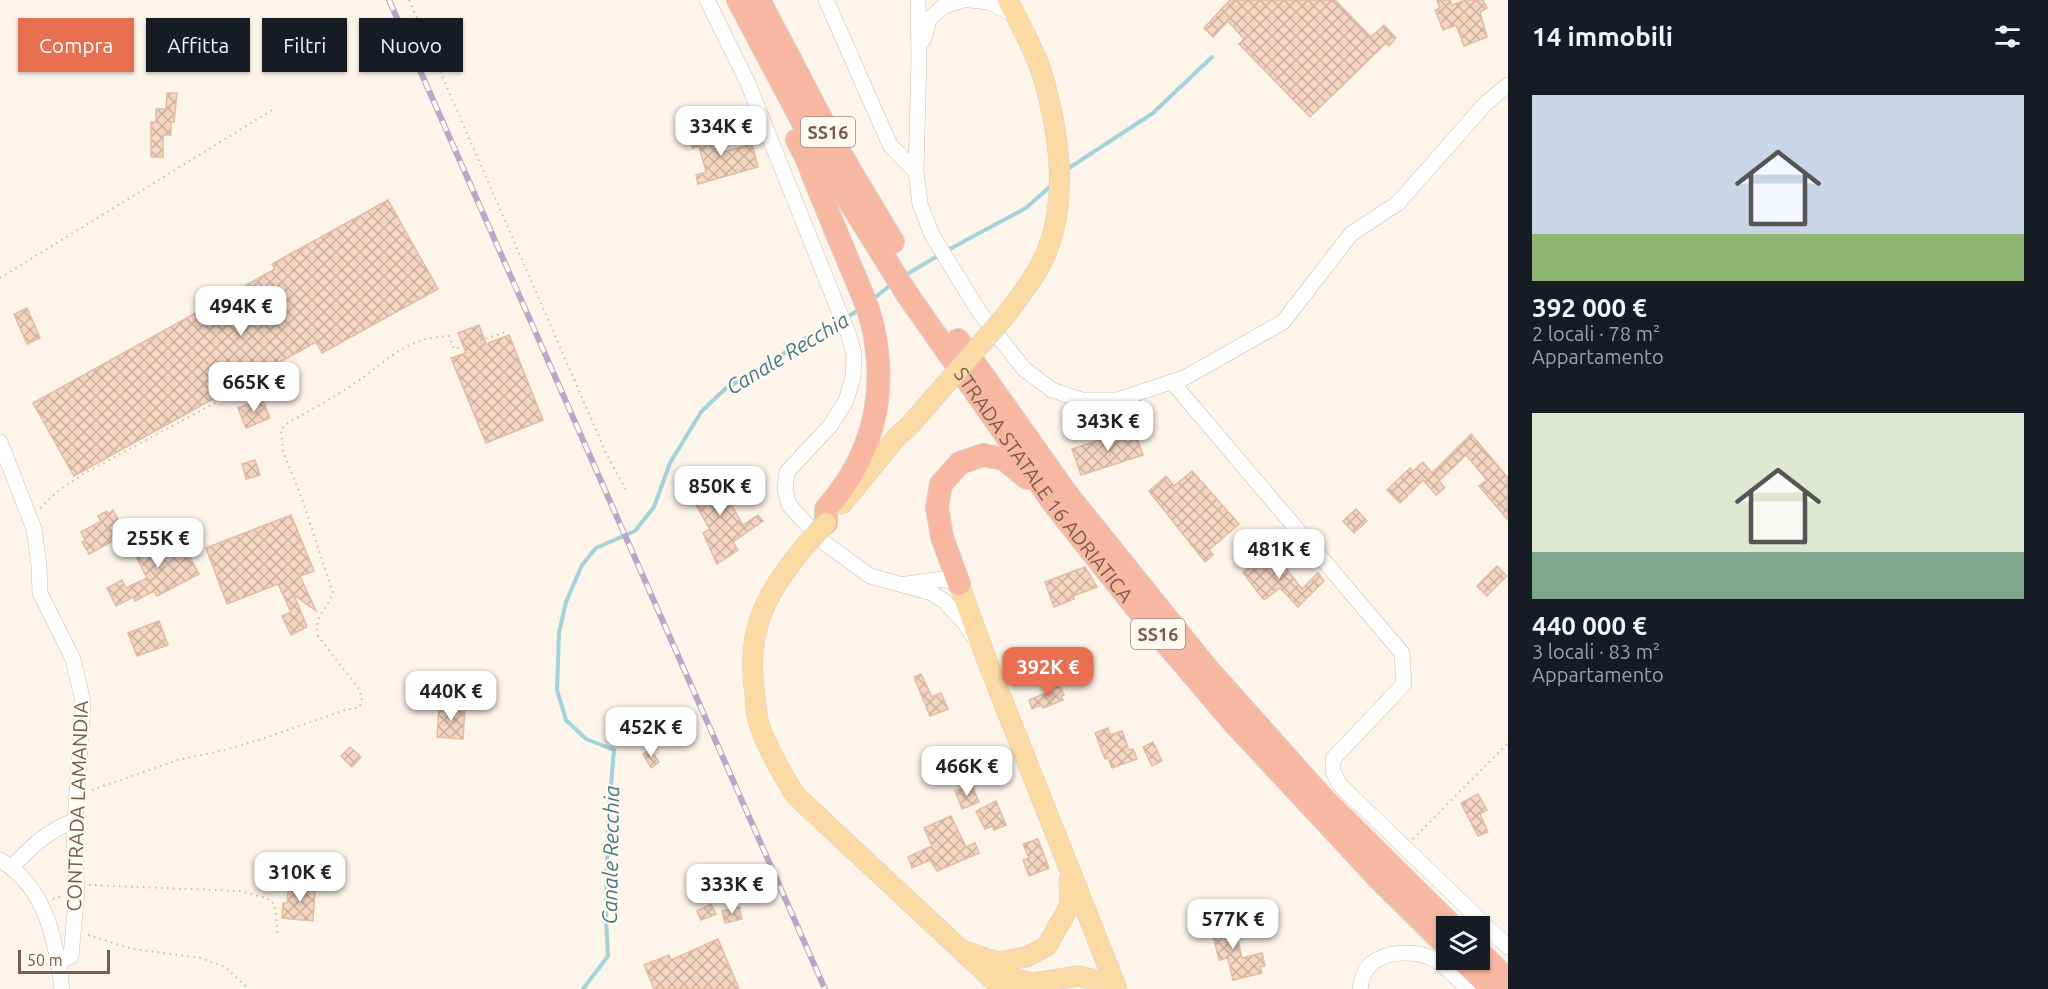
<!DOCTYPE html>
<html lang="it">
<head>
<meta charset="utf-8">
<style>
  body { margin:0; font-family:Ubuntu,sans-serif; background:#20242c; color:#f1f3f6; height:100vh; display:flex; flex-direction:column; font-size:22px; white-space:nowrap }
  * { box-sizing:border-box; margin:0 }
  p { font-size:20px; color:#9ea1a6 }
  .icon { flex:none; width:33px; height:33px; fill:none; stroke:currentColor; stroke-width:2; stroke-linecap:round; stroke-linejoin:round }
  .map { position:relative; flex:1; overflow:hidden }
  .panel { display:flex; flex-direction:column; background:#171b24; width:540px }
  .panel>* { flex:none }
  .hud { position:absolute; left:18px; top:18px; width:570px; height:54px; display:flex; gap:12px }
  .controls { position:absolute; left:1436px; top:916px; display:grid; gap:12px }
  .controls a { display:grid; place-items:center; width:54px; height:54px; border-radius:0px; background:#171b24; box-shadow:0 2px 4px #0004; font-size:30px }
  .scale { position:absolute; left:18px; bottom:15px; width:92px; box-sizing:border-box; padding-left:6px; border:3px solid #795c4c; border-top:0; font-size:16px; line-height:21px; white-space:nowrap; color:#795c4c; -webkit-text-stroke:4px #fff9f1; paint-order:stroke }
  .price { position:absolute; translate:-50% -51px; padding:0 14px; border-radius:12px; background:#fff; color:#222; font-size:20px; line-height:39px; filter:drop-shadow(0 2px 3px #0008) }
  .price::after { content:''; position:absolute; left:50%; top:36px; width:18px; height:14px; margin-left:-9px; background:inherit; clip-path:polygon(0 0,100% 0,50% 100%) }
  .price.active { background:#e86f4f; color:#fff }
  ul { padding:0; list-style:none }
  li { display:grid; align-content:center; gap:12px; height:318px; padding:0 24px }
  li span { display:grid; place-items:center; height:186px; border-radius:0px; color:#555 }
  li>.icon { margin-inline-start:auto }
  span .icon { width:108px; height:108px; fill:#fffc; stroke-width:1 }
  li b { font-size:26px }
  h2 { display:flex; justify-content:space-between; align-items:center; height:72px; padding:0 24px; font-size:26px }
  .pill { padding:0 21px; border-radius:0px; background:#171b24; box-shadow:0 2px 4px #0004; font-size:21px; line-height:54px }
  .pill.active { background:#e86f4f; color:#fff }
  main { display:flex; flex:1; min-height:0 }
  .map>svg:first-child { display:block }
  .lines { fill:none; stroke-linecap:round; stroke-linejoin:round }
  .stream { stroke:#a3d2da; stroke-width:4 }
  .building { fill:url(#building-cross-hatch); stroke:#e6bba1; stroke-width:1.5 }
  .minor-casing { stroke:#d0bdae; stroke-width:16 }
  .major-casing { stroke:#d9d1cd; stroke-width:21 }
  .highway-casing { stroke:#d9d1cd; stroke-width:24 }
  .path { stroke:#d9b8a3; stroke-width:2; stroke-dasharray:1.5 4.5; stroke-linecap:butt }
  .minor { stroke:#fff; stroke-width:15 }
  .major { stroke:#fbdaa3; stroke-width:20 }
  .highway { stroke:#f7b7a1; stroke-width:22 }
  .rail-casing { stroke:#b9a7c8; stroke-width:6 }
  .rail { stroke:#fff9f1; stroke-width:4; stroke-dasharray:11; stroke-linecap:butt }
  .major-bridge-casing { stroke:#d9d1cd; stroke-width:21; stroke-linecap:butt }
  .major-bridge { stroke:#fbdaa3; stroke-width:20 }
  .labels { text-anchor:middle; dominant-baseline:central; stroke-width:4.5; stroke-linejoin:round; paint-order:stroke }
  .shield { fill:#fff9f1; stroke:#a18b7e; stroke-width:1.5 }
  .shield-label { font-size:18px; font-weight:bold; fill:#795c4c }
  .street-label { font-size:20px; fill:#795c4c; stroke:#fff9f1 }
  .water-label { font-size:21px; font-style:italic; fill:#427b85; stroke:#fff9f1 }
</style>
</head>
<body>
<main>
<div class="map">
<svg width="1508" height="989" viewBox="0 0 1508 989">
  <defs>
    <pattern id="building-cross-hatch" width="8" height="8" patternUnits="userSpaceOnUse" patternTransform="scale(1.5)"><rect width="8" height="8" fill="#f3d5c1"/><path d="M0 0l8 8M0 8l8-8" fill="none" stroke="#cab09f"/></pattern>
  </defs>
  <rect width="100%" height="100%" fill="#fdf5ea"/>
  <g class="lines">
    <!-- stream -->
    <g class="stream">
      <path d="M1066,170L1153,113L1212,57"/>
      <path d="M946,251L1026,208L1053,184"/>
      <path d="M904,276L939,255"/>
      <path d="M873,299L893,283"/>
      <path d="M846,318L860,309"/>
      <path d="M583,989L608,956L606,919L608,820L614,750L586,739L566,720L557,690L559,633L566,602L582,565L596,548L635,531L654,507L670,463L701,412L725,389L773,361L806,338L840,322"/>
    </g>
  </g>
  <!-- building -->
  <g class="building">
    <path d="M1230,0H1335L1371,37L1384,25L1396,38L1389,46L1386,43L1310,117L1239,44L1244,39L1228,21L1213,37L1204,28Z"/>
    <path d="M1437,0H1450L1452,5L1466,0H1483L1487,8L1480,12L1487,37L1464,46L1456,25L1443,30L1435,10L1440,8Z"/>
    <path d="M167,93H177L174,122H171V135H163V157H151V122H156V109H166Z"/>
    <path d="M706,128L708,133L717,130L718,134L719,133L724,152L752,144L758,167L698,184L696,175L706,172L699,146L693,148L686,138Z"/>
    <path d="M388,200L438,289L322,353L316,342L74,476L33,403L275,269L272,264Z"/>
    <path d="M27,308L40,338L27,344L14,314Z"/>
    <path d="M479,325L486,344L509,335L543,420L486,443L451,358L466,353L458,333Z"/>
    <path d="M262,398L270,418L246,428L238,408Z"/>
    <path d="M1134,429L1143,455L1081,475L1072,449Z"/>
    <path d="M1471,434L1508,478V520L1479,486L1487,480L1466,455L1439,481L1445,488L1436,495L1423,480L1400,503L1387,490L1410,468L1413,471L1423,462L1432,473Z"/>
    <path d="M255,460L260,475L246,479L242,464Z"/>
    <path d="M712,471L743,525L758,515L763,521L733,542L738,550L717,564L703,533L710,529L694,502L699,499L690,483Z"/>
    <path d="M1192,471L1239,524L1209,550L1213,555L1205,562L1149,491L1166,476L1174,486Z"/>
    <path d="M1356,509L1367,521L1354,533L1343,521Z"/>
    <path d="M113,510L126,534L89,554L82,542L85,540L81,532L101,521L98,516L107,511L108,514Z"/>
    <path d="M291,515L314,571L300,576L316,611L294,595L307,627L291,635L282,616L291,612L278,584L227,604L206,548Z"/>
    <path d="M175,530L199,574L157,596L154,591L135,601L133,597L116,606L107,588L122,580L126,588L147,578L133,551Z"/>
    <path d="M1272,550L1302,589L1318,573L1324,581L1298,607L1280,588L1264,600L1243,573Z"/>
    <path d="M1497,566L1507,576L1487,596L1477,586Z"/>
    <path d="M1085,567L1097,587L1073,596L1074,599L1054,607L1045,582Z"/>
    <path d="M159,621L168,645L137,656L128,633Z"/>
    <path d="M921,674L932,697L941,693L948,709L930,716L914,677Z"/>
    <path d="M1056,684L1057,688L1060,687L1064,695L1061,696L1063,700L1043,708L1041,705L1032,709L1029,700L1048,692L1047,688Z"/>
    <path d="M439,706L465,708L463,739L437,737Z"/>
    <path d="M1108,728L1110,735L1122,731L1129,750L1133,749L1137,759L1112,768L1108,758L1105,759L1095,733Z"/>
    <path d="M1153,742L1162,761L1152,766L1143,747Z"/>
    <path d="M350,747L361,757L352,767L341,756Z"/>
    <path d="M650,749L659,762L651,768L643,754Z"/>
    <path d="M972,785L979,802L962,809L955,791Z"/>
    <path d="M1478,794L1487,810L1480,814L1488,832L1478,836L1461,803Z"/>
    <path d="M996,801L1006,825L994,830L992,826L985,829L976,811Z"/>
    <path d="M951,816L966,847L975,843L979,853L937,871L930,860L912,868L908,857L932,846L924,828Z"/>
    <path d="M1038,839L1049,868L1029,876L1023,860L1029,858L1023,844Z"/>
    <path d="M289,883L311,885V890L315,891L313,921L282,918L283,903H287Z"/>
    <path d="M711,904L716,914L701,920L697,911Z"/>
    <path d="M739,907L742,919L725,923L722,911Z"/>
    <path d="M1222,912L1223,919L1226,918L1230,939L1237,937L1242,958L1262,953L1265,966L1260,967L1262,973L1233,980L1228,958L1219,960L1208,915Z"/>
    <path d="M718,939L739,989H654L644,965L669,955L671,960Z"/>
  </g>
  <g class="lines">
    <defs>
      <g id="minor">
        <path d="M707,0L747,81L849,336L854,354L853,377L846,401L830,426L787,472L785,489L789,505L822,541L870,576L932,593L944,601L964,622L972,635"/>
        <path d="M826,0L890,145L916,172"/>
        <path d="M918,0L919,57L916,172L920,204L932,235L980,313L1024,369L1052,390L1082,400H1117L1186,377L1283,322L1351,234L1398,203L1486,103L1508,85"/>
        <path d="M969,0L989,2L1016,16"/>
        <path d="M924,39L929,19L944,6L963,0"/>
        <path d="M1172,382L1402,653L1404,684L1333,759V771L1339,784L1508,947"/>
        <path d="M0,442L34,529L39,565L40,593L73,659L83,702L74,836L77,891L71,956L59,962"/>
        <path d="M906,584L943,579L959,584"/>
        <path d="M0,860C46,887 56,940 62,989"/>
        <path d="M12,867C30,848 49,829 75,821"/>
        <path d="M1360,989C1361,981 1364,970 1371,964C1387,950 1419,950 1437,961C1448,968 1458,980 1468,989"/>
      </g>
      <g id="major">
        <path d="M1007,314C1018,298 1032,282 1041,264C1070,207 1060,139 1044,80C1036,52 1020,25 1008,0"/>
        <path d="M842,504L895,439L911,424"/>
        <path d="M806,545C766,592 745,631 755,695C756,706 756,717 760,727C769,752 782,774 796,796L1003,989"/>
        <path d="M959,584L989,666L1117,989"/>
        <path d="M968,952L996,962L1026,957L1047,946L1070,905L1069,880"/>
        <path d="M987,969L1010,978L1033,983L1079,976L1103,982L1117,989"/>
      </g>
      <g id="highway">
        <path id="s1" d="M738,0L818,151L907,294L1054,504L1142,615L1234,723L1381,881L1446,945"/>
        <path d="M759,0L835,145L893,242"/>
        <path d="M797,140L806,157C819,191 833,224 847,258C856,280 868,304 873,327C888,396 873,456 826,509V523"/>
        <path d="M958,340L1067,494L1206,667L1320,795L1453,927"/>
        <path d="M959,584L942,537L937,507L941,484L960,463L983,455L1004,459L1027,478"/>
        <path d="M1479,952L1508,980"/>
        <path d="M1462,960L1492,989"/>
      </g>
    </defs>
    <!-- minor casing -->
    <use href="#minor" class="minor-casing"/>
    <!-- major casing -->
    <use href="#major" class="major-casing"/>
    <!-- highway casing -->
    <use href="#highway" class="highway-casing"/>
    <!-- path -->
    <g class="path">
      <path d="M409,0L607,455L626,490"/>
      <path d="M0,278L272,110"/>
      <path d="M40,508L59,490L85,473L222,399L255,396"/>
      <path d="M92,790L178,760L221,751L259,740L345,710L360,707L362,698L359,689L318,636C314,613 326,612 333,593L302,499L283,451L281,430L286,424C309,411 333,398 355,383C389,360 404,338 449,336L454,349L506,332"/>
      <path d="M1413,839L1508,743"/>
      <path d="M89,885L240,891L267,898L275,905L278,936"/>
      <path d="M53,899L64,895"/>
      <path d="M88,935L133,949L201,958L225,967L249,989"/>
    </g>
    <!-- minor -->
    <use href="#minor" class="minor"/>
    <!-- major -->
    <use href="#major" class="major"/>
    <!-- highway -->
    <use href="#highway" class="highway"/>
    <defs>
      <path id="rail" d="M389,0L825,989"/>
    </defs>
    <!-- rail casing -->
    <use href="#rail" class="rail-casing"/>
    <!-- rail -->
    <use href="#rail" class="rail"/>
    <defs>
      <g id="major-bridge">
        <path d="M911,424L1007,314"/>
        <path d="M806,545L826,523"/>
      </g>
    </defs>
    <!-- major-bridge casing -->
    <use href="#major-bridge" class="major-bridge-casing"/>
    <!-- major-bridge -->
    <use href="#major-bridge" class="major-bridge"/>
  </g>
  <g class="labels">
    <!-- shield labels -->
    <g class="shield">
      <rect x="801" y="117" width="54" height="30" rx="4.5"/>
      <rect x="1131" y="619" width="54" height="30" rx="4.5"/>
    </g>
    <g class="shield-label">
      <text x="828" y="132">SS16</text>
      <text x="1158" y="634">SS16</text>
    </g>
    <!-- street labels -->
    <g class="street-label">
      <text stroke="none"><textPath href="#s1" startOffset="574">STRADA STATALE 16 ADRIATICA</textPath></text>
      <text transform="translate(77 806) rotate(-88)">CONTRADA LAMANDIA</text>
    </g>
    <!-- water labels -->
    <g class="water-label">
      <text transform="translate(787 353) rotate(-31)">Canale Recchia</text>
      <text transform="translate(610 855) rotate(-89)">Canale Recchia</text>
    </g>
  </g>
</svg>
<div class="controls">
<a><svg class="icon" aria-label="layers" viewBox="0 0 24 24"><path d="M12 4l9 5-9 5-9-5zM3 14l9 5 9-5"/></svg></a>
</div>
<div class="scale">50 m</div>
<b class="price" style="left:721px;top:157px">334K €</b>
<b class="price" style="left:241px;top:337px">494K €</b>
<b class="price" style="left:254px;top:413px">665K €</b>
<b class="price" style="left:1108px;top:452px">343K €</b>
<b class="price" style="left:720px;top:517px">850K €</b>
<b class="price" style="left:158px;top:569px">255K €</b>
<b class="price" style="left:1279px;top:580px">481K €</b>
<b class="price active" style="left:1048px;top:698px">392K €</b>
<b class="price" style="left:451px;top:722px">440K €</b>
<b class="price" style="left:651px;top:758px">452K €</b>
<b class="price" style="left:967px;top:797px">466K €</b>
<b class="price" style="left:300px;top:903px">310K €</b>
<b class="price" style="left:732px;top:915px">333K €</b>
<b class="price" style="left:1233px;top:950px">577K €</b>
<div class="hud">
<a class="pill active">Compra</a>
<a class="pill">Affitta</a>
<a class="pill">Filtri</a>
<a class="pill">Nuovo</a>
</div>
</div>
<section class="panel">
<h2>14 immobili<svg class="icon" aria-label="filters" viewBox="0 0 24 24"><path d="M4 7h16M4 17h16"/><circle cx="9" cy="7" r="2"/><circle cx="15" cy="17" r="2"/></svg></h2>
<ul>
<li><span style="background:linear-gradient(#c9d6e8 75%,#8fb573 0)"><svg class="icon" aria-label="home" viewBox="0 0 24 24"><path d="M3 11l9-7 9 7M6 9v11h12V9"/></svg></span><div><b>392 000 €</b><p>2 locali · 78 m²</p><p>Appartamento</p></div></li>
<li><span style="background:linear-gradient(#dfe7d0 75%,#7fa58c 0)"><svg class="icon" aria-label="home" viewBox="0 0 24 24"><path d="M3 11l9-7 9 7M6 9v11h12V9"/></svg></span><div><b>440 000 €</b><p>3 locali · 83 m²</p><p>Appartamento</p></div></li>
</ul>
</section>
</main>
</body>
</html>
